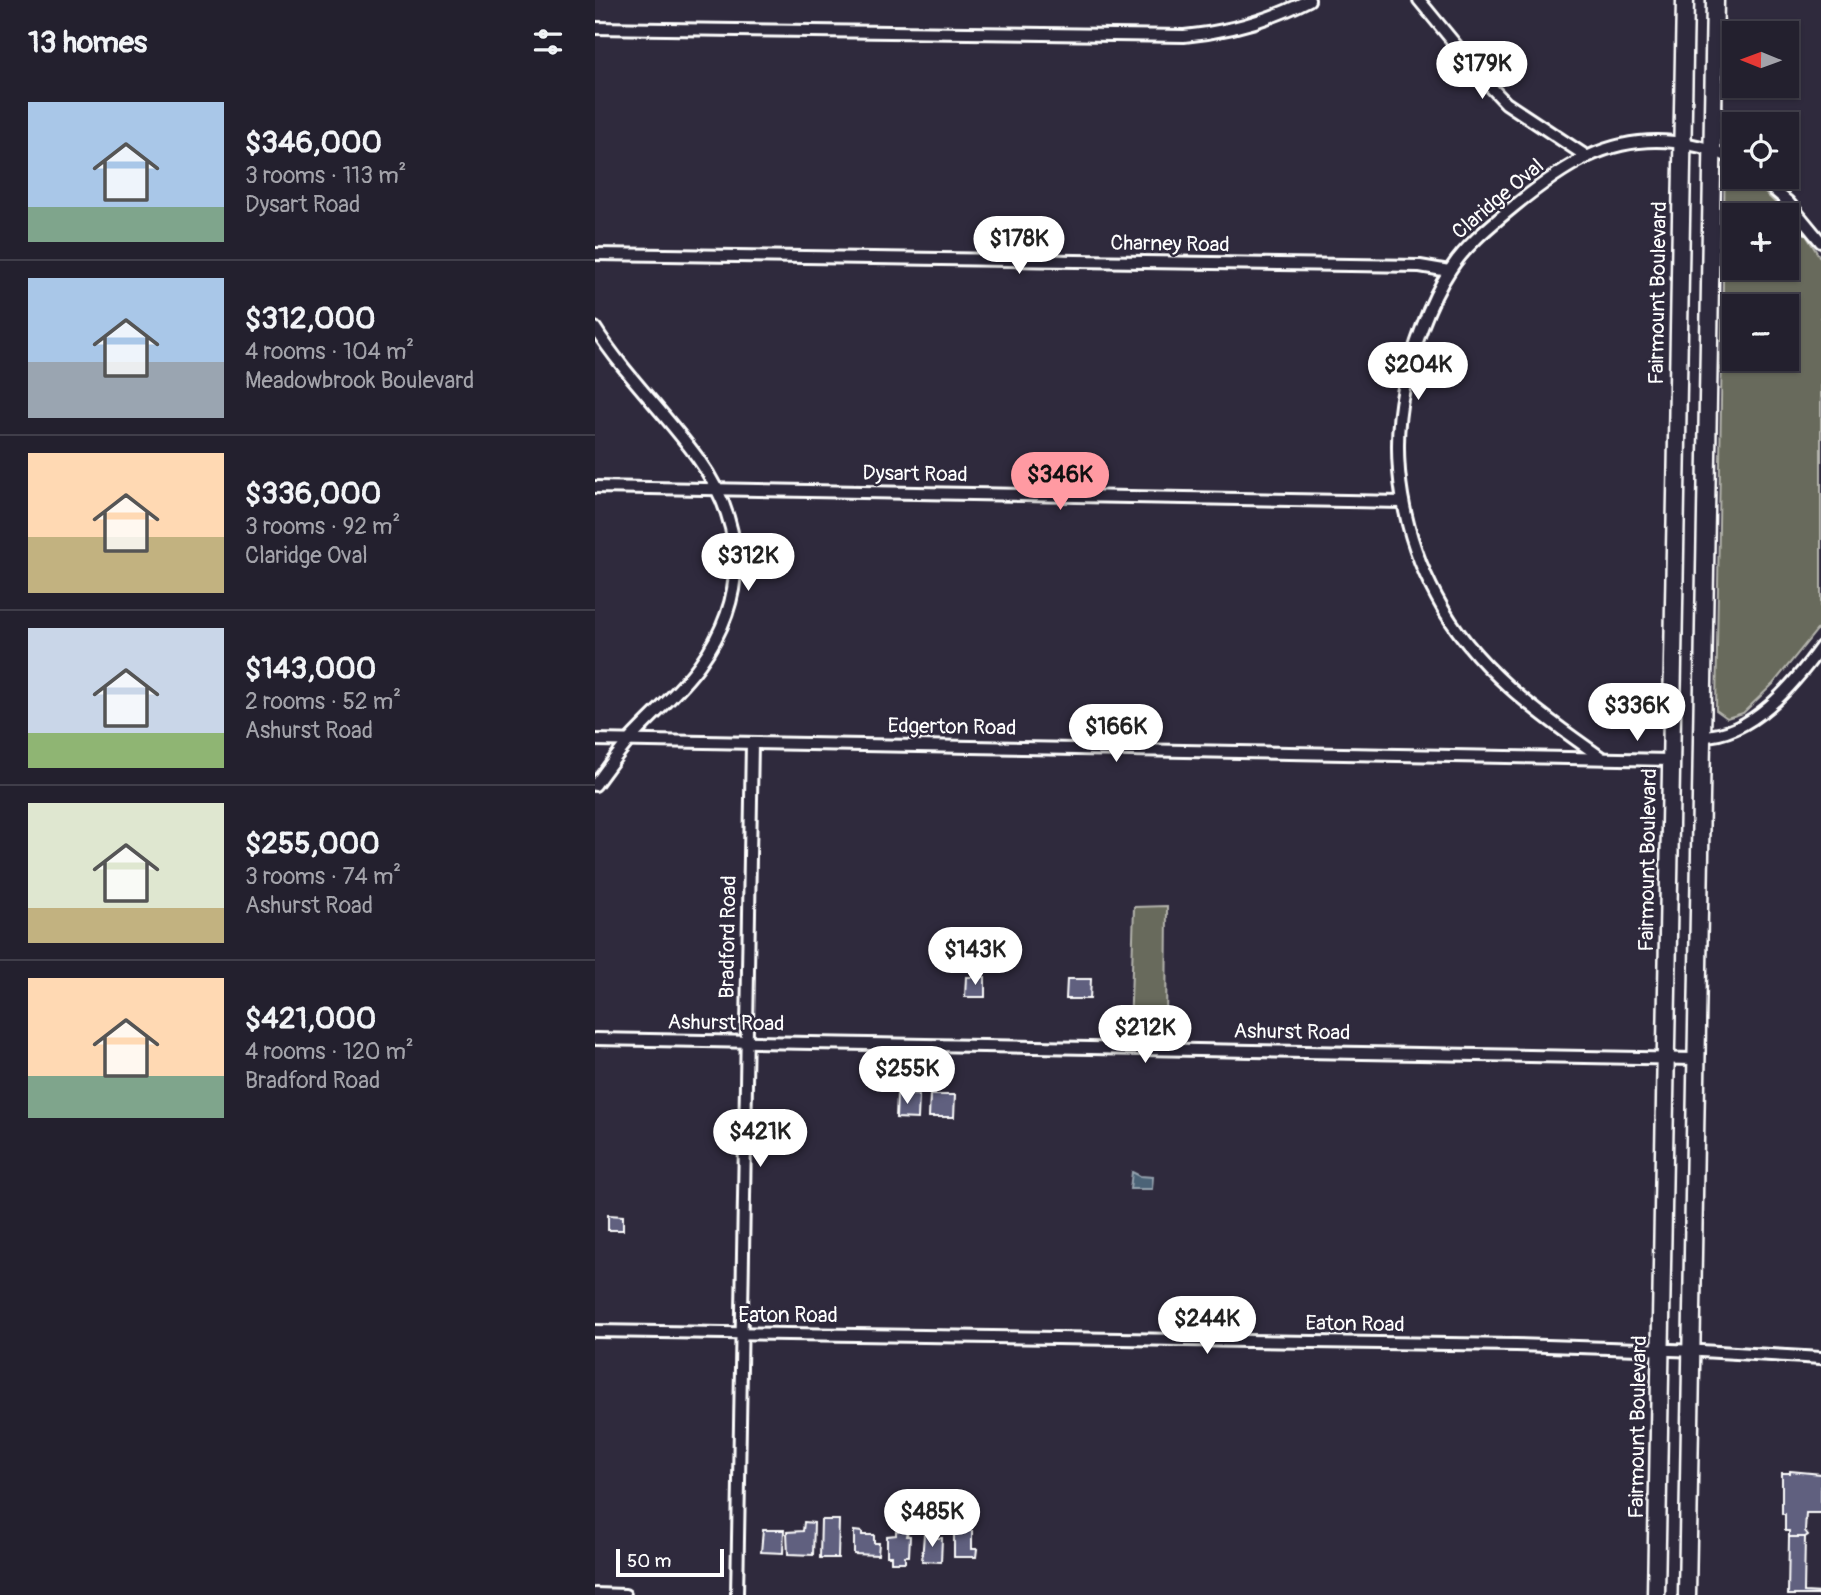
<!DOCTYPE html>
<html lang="en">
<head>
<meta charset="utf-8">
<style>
  body { margin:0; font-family:Pangolin,sans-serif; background:#2f2d3a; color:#f1f3f6; height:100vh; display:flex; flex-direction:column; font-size:26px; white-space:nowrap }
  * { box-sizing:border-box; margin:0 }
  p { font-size:23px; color:#a3a3aa }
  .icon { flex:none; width:38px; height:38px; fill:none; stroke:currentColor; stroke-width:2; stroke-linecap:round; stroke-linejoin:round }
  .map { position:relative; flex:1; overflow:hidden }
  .details { display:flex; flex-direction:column; background:#23202e; width:595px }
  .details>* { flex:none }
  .needle { width:46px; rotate:271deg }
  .tools { position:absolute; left:1127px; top:21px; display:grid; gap:14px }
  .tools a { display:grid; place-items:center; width:77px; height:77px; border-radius:0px; background:#23202e; box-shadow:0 2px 5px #0004,0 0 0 2px #403e4a; font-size:35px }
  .scale { position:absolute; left:21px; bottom:18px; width:108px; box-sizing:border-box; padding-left:7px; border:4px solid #fff; border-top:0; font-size:19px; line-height:24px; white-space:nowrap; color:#fff; -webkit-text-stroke:5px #2f2a3d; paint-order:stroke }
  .price { position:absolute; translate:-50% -60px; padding:0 16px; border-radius:24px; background:#fff; color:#222; font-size:23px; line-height:46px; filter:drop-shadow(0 2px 4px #0008) }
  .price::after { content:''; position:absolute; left:50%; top:42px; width:21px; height:16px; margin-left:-10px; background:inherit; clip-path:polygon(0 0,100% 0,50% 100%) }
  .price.on { background:#ff9aa2; color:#111 }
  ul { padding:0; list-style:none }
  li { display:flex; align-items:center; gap:21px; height:175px; padding:0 28px }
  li+li { border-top:2px solid #403e4a }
  li span { display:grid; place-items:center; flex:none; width:196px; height:140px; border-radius:0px; color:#555 }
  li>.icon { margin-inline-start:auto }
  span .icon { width:84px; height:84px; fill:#fffc; stroke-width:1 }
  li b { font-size:30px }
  h2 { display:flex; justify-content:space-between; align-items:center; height:84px; padding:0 28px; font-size:30px }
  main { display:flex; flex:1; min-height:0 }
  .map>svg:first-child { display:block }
  .green { fill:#686a5b; stroke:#b4b4ad; stroke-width:2; fill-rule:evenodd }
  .water { fill:#4c6377; stroke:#94a1ad; stroke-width:2 }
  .building { fill:#61617f; stroke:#fff; stroke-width:2 }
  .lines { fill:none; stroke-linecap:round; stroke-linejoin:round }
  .street-casing { stroke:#fff; stroke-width:16 }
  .secondary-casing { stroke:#fff; stroke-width:21 }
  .street { stroke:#2f2a3d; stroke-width:10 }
  .secondary { stroke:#2f2a3d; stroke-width:16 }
  .labels { text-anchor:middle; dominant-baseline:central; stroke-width:5; stroke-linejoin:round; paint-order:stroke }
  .street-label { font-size:21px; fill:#fff; stroke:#2f2a3d }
</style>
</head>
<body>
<main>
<section class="details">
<h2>13 homes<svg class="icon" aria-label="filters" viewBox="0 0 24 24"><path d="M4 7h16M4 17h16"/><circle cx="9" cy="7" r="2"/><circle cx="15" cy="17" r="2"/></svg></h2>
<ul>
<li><span style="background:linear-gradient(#a9c7e8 75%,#7fa58c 0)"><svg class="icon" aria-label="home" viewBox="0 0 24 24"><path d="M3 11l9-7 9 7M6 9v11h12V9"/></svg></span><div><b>$346,000</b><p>3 rooms · 113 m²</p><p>Dysart Road</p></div></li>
<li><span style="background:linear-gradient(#a9c7e8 60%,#9aa5b1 0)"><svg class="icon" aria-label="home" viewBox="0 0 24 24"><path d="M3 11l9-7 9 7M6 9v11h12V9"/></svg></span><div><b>$312,000</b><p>4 rooms · 104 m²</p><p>Meadowbrook Boulevard</p></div></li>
<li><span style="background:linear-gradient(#ffd9b3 60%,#c2b280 0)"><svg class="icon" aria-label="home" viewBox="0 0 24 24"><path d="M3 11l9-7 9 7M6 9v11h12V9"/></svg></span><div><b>$336,000</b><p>3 rooms · 92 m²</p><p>Claridge Oval</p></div></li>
<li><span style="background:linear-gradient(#c9d6e8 75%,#8fb573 0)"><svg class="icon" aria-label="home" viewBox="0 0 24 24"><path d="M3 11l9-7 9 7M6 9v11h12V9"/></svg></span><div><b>$143,000</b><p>2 rooms · 52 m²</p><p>Ashurst Road</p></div></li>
<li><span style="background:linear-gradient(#dfe7d0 75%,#c2b280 0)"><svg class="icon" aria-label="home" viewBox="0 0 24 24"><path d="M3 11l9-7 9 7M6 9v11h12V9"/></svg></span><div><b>$255,000</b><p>3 rooms · 74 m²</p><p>Ashurst Road</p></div></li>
<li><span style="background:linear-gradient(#ffd9b3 70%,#7fa58c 0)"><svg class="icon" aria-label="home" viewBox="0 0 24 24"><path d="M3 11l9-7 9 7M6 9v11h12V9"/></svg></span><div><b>$421,000</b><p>4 rooms · 120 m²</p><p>Bradford Road</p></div></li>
</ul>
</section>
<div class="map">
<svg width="1226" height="1595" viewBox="0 0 1226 1595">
  <rect width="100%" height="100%" fill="#2f2a3d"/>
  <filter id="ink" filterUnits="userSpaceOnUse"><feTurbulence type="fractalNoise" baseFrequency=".0143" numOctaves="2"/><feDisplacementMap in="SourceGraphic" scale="14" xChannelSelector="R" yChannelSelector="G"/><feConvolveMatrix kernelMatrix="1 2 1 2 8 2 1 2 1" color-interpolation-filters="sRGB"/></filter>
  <g filter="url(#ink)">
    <!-- green -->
    <g class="green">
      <path d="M1130,154L1139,163V177H1153L1206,227L1226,259V625L1178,684L1148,713L1132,718L1121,710ZM1139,215H1192V268H1139ZM1139,306H1192V359H1139Z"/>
      <path d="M572,906L571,1032H535L539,907Z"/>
    </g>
    <!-- water -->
    <path class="water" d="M537,1172L545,1176L558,1177L557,1189H535Z"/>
    <!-- building -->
    <g class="building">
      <path d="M371,977H390V997H370Z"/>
      <path d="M472,979H496L495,999H471Z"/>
      <path d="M302,1094L324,1095L323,1119L301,1118Z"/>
      <path d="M335,1095H360L359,1117H334Z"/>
      <path d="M13,1215L28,1216V1230H13Z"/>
      <path d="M1195,1471L1226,1474V1513H1211L1210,1531L1213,1535L1210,1537H1194V1531H1190V1514H1187V1473H1195Z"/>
      <path d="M226,1520H244L243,1558H225Z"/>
      <path d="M209,1522L219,1523L218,1555L193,1554L192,1532L208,1531Z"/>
      <path d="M168,1530H189L188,1553L166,1552Z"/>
      <path d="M359,1530L377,1531V1549H382L381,1557H359Z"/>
      <path d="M259,1531L267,1532V1535H279V1543H284L283,1555L259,1554Z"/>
      <path d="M301,1531H313L312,1536H315L314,1556H310V1562H296V1556H292V1536L301,1535Z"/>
      <path d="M329,1534H337V1538H347L346,1562L327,1561Z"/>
      <path d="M1194,1537H1210L1209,1592L1226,1593V1595H1193Z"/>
    </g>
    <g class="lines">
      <defs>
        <g id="street">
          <path d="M824,0L892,83L911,103L991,156"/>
          <path d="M0,28L589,36C632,32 675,20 714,0"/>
          <path d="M1164,177L1193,202L1226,242"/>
          <path d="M0,254L825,266L854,271"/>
          <path d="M0,328C29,374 70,413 102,457C151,525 154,596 105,664C85,692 58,714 36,738C23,753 12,769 0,785"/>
          <path d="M0,487L808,502"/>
          <path d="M1106,736C1156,737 1199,684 1226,647"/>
          <path d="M0,740L1076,760"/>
          <path d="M1007,758C945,715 878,667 842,598C808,535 794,459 809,388C817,351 834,302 855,270C871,245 895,226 918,207C967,167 1013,135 1079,142C1101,145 1120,149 1139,160"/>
          <path d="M0,1039L1100,1059"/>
          <path d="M0,1331L921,1345L1106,1351L1226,1358"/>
          <path d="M0,1594L30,1595"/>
          <path d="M142,1595L157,743"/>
        </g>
        <g id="secondary">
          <path d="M1061,1595L1090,0"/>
          <path d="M1092,1595L1120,0"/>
        </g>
      </defs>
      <!-- street casing -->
      <use href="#street" class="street-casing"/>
      <!-- secondary casing -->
      <use href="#secondary" class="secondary-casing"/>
      <!-- street -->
      <use href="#street" class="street"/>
      <!-- secondary -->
      <use href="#secondary" class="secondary"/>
    </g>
  </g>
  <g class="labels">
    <!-- street labels -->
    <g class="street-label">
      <text transform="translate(903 199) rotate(-40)">Claridge Oval</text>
      <text transform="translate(575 244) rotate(1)">Charney Road</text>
      <text transform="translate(1063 293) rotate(-89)">Fairmount Boulevard</text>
      <text transform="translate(320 474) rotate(1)">Dysart Road</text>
      <text transform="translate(357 727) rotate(1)">Edgerton Road</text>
      <text transform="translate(1053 860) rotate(-89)">Fairmount Boulevard</text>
      <text transform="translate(133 937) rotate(-89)">Bradford Road</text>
      <text transform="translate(131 1023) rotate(1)">Ashurst Road</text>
      <text transform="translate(697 1032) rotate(1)">Ashurst Road</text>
      <text x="193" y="1315">Eaton Road</text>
      <text transform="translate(760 1324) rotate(1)">Eaton Road</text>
      <text transform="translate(1043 1427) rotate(-89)">Fairmount Boulevard</text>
    </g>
  </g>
</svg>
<div class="tools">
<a><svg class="needle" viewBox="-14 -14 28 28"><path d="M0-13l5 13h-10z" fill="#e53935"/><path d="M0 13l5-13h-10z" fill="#a3a3aa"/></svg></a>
<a><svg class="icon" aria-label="locate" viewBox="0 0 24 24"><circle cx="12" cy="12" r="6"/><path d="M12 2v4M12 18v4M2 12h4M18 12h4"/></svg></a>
<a>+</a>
<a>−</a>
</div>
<div class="scale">50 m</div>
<b class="price" style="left:887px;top:101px">$179K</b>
<b class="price" style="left:424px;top:276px">$178K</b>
<b class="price" style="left:823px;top:402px">$204K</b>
<b class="price on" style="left:465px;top:512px">$346K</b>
<b class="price" style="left:153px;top:593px">$312K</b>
<b class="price" style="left:1042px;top:743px">$336K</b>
<b class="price" style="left:521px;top:764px">$166K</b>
<b class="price" style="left:380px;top:987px">$143K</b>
<b class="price" style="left:550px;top:1065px">$212K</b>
<b class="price" style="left:312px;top:1106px">$255K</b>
<b class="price" style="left:165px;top:1169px">$421K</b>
<b class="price" style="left:612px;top:1356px">$244K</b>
<b class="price" style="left:337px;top:1549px">$485K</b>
</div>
</main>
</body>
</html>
